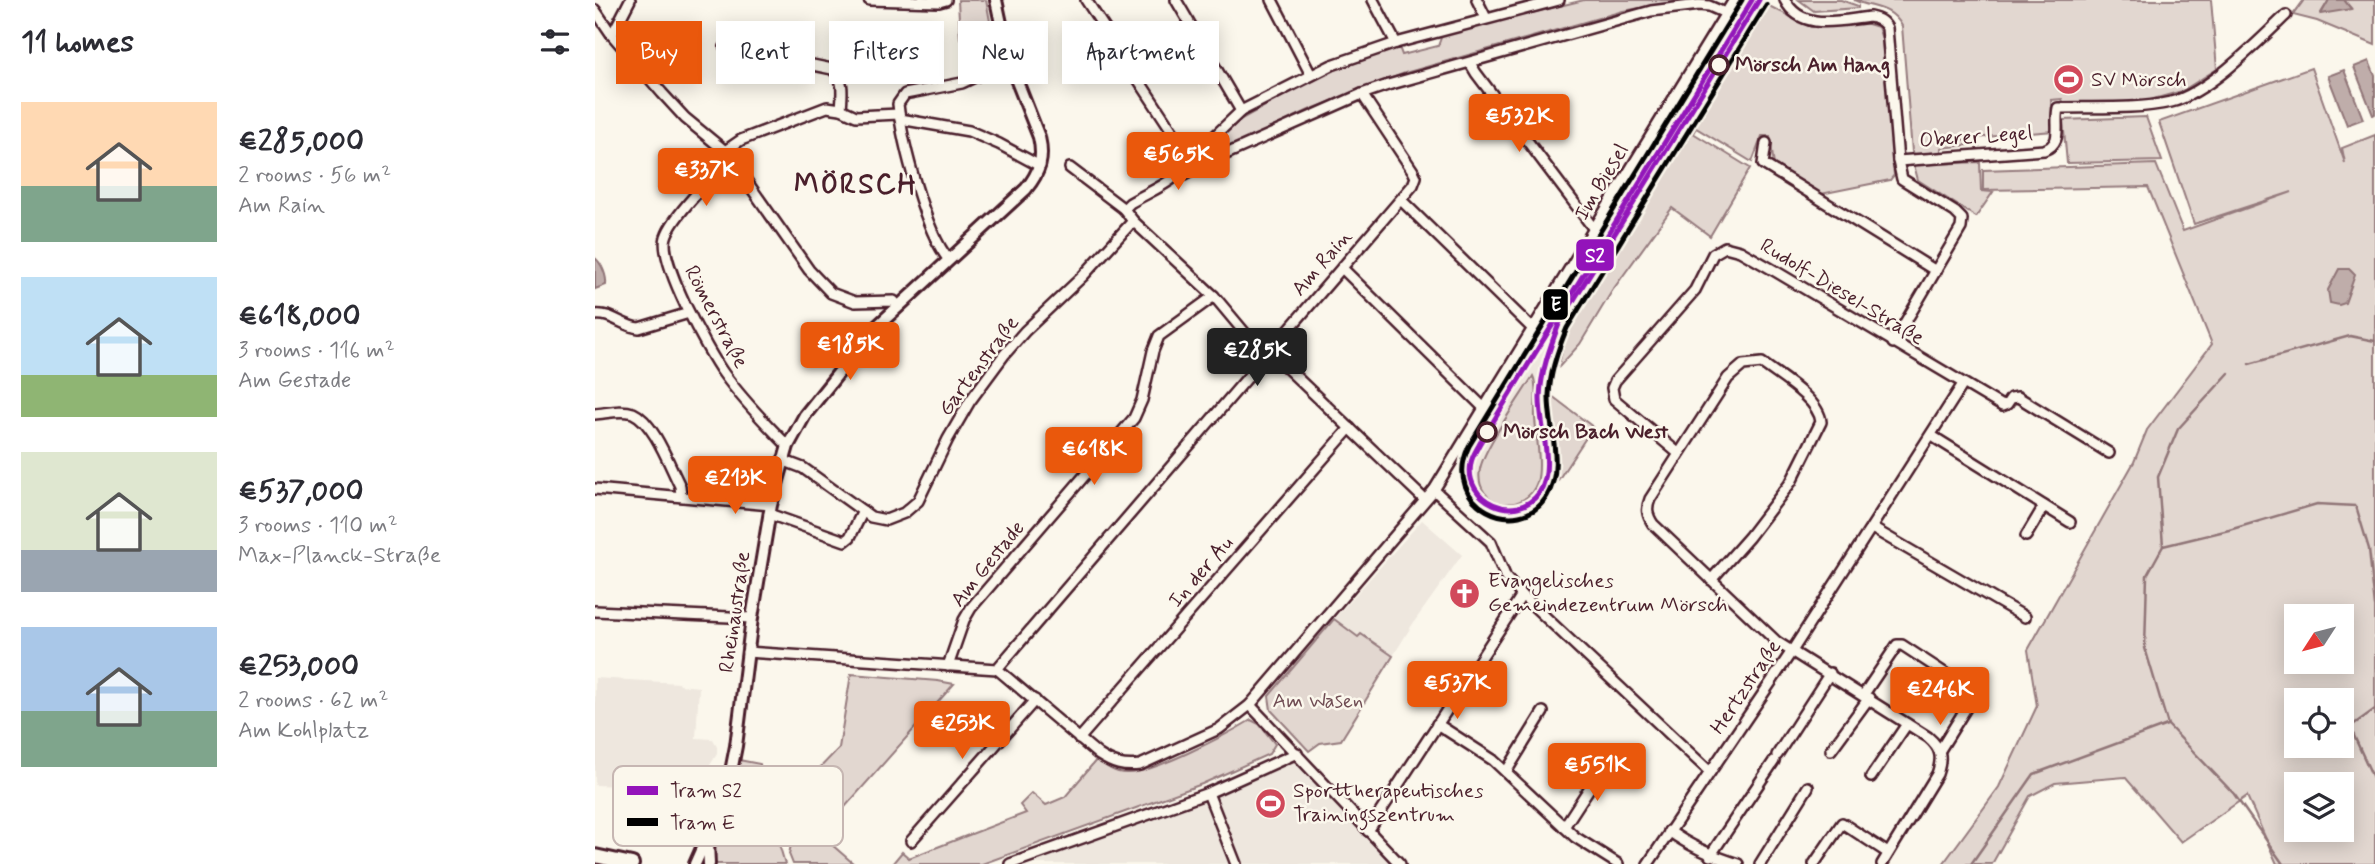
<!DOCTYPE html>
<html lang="en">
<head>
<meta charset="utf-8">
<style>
  body { margin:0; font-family:Mynerve,sans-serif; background:#f7f7f7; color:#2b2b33; height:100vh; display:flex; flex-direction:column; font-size:26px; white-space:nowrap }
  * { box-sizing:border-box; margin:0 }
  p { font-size:23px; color:#7c7c81 }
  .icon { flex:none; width:38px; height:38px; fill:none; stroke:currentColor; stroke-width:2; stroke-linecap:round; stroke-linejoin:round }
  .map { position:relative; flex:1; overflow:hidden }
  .panel { display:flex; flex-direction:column; background:#fff; width:595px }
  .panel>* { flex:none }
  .hud { position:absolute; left:21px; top:21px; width:665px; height:63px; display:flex; gap:14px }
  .needle { width:46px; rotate:234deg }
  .buttons { position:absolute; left:1689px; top:604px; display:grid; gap:14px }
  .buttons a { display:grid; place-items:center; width:70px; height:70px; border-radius:0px; background:#fff; box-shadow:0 4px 18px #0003; font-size:35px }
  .price { position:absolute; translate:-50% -60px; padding:0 16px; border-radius:7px; background:#ea580c; color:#fff; font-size:23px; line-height:46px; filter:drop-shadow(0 2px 4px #0008) }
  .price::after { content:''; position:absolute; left:50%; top:42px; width:21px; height:16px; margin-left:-10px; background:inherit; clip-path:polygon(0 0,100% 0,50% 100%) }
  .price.on { background:#222; color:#fff }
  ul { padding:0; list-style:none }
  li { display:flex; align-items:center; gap:21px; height:175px; padding:0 21px }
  li span { display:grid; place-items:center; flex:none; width:196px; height:140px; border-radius:0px; color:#555 }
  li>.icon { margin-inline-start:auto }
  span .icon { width:84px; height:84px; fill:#fffc; stroke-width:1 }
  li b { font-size:30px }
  h2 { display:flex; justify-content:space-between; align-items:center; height:84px; padding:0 21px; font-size:30px }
  .chip { padding:0 24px; border-radius:0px; background:#fff; box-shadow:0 4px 18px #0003; font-size:24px; line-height:63px }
  .chip.on { background:#ea580c; color:#fff }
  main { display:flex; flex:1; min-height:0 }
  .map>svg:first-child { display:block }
  .built { fill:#eee7de }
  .green { fill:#e2d7d0; stroke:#967b7e; stroke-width:2; fill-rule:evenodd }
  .water { fill:#bfadaa; stroke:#907477; stroke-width:2 }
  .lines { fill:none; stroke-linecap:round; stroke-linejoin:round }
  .stream { stroke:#907477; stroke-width:2.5 }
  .minor-casing { stroke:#4a1f2b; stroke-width:14 }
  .tertiary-casing { stroke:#4a1f2b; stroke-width:16 }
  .secondary-casing { stroke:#4a1f2b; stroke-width:18 }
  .minor { stroke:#fbf7ec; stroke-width:9 }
  .tertiary { stroke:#fbf7ec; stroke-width:10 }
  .secondary { stroke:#fbf7ec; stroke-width:12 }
  .tram-1-casing { stroke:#fbf7ec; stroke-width:10 }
  .tram-2-casing { stroke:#fbf7ec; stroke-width:10 }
  .tram-1 { stroke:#9313ba; stroke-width:5 }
  .tram-2 { stroke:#000; stroke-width:5 }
  .stop-dot { fill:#fbf7ec; stroke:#4a1f2b; stroke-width:3.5 }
  .labels { text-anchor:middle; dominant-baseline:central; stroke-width:5; stroke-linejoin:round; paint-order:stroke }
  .stop-label { font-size:21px; font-weight:bold; fill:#4a1f2b; stroke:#fbf7ec; text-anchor:start }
  .poi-label { font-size:21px; fill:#4a1f2b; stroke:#fbf7ec; text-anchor:start }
  .street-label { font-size:21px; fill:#4a1f2b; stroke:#fbf7ec }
  .park-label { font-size:21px; fill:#704d54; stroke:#fbf7ec }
  .district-label { font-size:28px; font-weight:bold; letter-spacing:2px; fill:#4a1f2b; stroke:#fbf7ec }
  .key { fill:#fbf7ec; stroke:#c6b6b2; stroke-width:2 }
  .key-label { font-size:19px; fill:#4a1f2b }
  .line-badge { stroke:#fbf7ec; stroke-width:2.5 }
  .badge-label { font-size:19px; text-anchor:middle; font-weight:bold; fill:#fff }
</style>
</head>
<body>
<main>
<section class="panel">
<h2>11 homes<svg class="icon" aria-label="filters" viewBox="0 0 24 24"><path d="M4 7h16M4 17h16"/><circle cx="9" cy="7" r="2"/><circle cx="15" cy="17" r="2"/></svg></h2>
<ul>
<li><span style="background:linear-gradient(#ffd9b3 60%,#7fa58c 0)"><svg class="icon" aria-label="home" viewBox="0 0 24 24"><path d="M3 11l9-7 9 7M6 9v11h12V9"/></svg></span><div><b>€285,000</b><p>2 rooms · 56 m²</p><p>Am Rain</p></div></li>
<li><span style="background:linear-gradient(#bfe0f5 70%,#8fb573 0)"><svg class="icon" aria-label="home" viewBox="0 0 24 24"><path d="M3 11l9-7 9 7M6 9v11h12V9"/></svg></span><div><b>€618,000</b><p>3 rooms · 116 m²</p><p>Am Gestade</p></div></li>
<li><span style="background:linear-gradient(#dfe7d0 70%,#9aa5b1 0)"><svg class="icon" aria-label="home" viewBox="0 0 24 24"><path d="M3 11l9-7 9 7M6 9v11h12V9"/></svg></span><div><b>€537,000</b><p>3 rooms · 110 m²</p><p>Max-Planck-Straße</p></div></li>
<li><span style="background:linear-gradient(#a9c7e8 60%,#7fa58c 0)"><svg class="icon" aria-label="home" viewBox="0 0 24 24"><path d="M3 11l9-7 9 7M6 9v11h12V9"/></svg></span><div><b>€253,000</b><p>2 rooms · 62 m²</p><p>Am Kohlplatz</p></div></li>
</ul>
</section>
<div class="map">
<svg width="1780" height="864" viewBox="0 0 1780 864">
  <rect width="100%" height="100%" fill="#fbf7ec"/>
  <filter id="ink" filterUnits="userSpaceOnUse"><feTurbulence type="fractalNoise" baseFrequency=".0143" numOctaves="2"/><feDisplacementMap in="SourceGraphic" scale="14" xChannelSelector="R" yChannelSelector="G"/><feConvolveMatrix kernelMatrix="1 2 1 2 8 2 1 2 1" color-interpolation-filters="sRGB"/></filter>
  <g filter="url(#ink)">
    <!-- built -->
    <g class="built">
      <path d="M1151,5L1160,11L1088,128L1079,122Z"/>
      <path d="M1076,125L1087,132L971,319L960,313Z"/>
      <path d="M959,316L969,322L955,354L950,375L953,480L947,497L939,505L918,513H904L892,508L881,500L873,488L870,465L874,454Z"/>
      <path d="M827,520L867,555L819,622L798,656L767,634L764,638L739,619Z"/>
      <path d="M0,678L84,683L85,685L104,687L101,738L118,739L122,747V754L100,789L0,785Z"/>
      <path d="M702,753L802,864H419L572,806Z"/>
    </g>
    <!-- green -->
    <g class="green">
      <path d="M363,0H391L397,32L365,38Z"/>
      <path d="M989,0H1091L1028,11L810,73L714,110L603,163L601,160L645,120L735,70L804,47L807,55L843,46L847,35Z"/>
      <path d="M1204,0H1246L1263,6V8L1219,11Z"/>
      <path d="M1259,0H1616L1622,69L1587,91L1548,102L1469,104L1467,99L1456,100L1458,131L1357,140L1382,139V144L1346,148V154L1321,155L1317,152L1307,26C1295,5 1279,9 1259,0Z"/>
      <path d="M1709,0H1734L1726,13L1756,8L1749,0H1780V45L1722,21L1698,15Z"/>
      <path d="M1170,4L1216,27L1270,23L1283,27L1287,39L1299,175L1295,180L1226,194L1179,166L1175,136H1167L1157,162L1101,128L1098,133L1155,168L1115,236L1077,208L1017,291L985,344L963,368L970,341L978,324L976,316Z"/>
      <path d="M1716,68L1750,163L1747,148L1780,135V864H1682L1652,796L1586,842L1530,777L1460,783L1435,796L1397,864H1348L1404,787L1442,706L1433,650L1539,462L1552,430L1617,344L1553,187L1388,190V170L1561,164L1588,231L1697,192L1599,224L1564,122ZM1701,616H1746V662H1701ZM1701,700H1746V746H1701ZM1701,784H1746V830H1701Z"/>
      <path d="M1551,117L1567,161L1472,163L1468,120Z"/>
      <path d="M1385,162L1386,191L1398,192L1381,217L1323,180L1319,165Z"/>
      <path d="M938,376C943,386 939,406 940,418C941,435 947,466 942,482C931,516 878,508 885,469C889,448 925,397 938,376Z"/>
      <path d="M949,390L998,427L950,500L947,497C959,462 950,426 949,390Z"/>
      <path d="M739,619L763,637L766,634L798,656L746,740L725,743L714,751L676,710L674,696Z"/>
      <path d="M256,674L343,681L359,684L241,817L228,837L259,864H198L194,854L209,788L218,775L244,748Z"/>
      <path d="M656,720L664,724L680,744L674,754L607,784L387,864H297L307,852L314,858L431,813L425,805L437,793L451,805L470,797L502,759C510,766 519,773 531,773C555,775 633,734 656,720Z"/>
      <path d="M144,760L165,764L171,799L190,864H117C123,829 136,795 144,760Z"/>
    </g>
    <!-- water -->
    <g class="water">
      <path d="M1734,0H1749L1756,9L1726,14Z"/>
      <path d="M1774,61L1780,76V114L1778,115L1759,67Z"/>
      <path d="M1749,70L1768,119L1752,125L1733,76Z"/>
      <path d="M0,258C7,263 12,277 11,285L0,289Z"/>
      <path d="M1744,269H1754L1760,275L1750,303L1744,305L1735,303L1733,290Z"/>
    </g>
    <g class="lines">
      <!-- stream -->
      <g class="stream">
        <path d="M1654,364L1755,336L1780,341"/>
        <path d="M1634,373L1583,429L1563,477L1568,546L1552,575L1550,648L1573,725L1639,794L1688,864"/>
        <path d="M1568,546L1634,530L1722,504L1761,506L1774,549L1780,606"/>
        <path d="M1780,709L1755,727L1780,782"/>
        <path d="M1376,864L1439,774L1572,725"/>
      </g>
      <defs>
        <g id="minor">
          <path d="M274,0L344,2L351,0"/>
          <path d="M491,0L589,149L604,151L646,111L737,65L801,43L964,0"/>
          <path d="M581,0L646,111"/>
          <path d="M677,0L716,75"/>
          <path d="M778,0L801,43"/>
          <path d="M882,0L891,18"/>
          <path d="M1190,0C1206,32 1246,20 1275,17C1284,19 1288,21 1292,28L1303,161L1307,179L1360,212L1367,219L1366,228L1298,343"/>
          <path d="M0,10L17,35L67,93L90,118L130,151L136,159C119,174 77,217 71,237C63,261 113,352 129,374C147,399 171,424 193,446"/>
          <path d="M17,35L35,0"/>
          <path d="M130,47L237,69C250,78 247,95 246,109"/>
          <path d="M875,63L881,73L999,229"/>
          <path d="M305,119L374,131L404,144L445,166"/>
          <path d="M1171,143L1168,164L1341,271"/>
          <path d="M130,151L146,140L232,107L246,109L261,116L304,114"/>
          <path d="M136,159L214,270L236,293L260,302L299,301L303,306"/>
          <path d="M1303,161L1449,150C1469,143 1459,125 1463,108C1500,107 1540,110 1576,102C1613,93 1663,42 1691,15"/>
          <path d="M475,168L529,209L538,221L619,296L670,357"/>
          <path d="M586,174L589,175L613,162L767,94L793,85L1056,11L1104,5L1114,6L1130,13"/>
          <path d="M806,200L937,328"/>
          <path d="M529,209L535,203C558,189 592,179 596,150"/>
          <path d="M354,260C330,232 307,142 303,104L310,94L367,83L414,61"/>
          <path d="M747,268L888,407"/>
          <path d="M0,315C17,313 27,326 44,328L94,313"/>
          <path d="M674,351L830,500"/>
          <path d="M0,414C12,413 27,409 38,413C59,422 75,467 85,486L86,495"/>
          <path d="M1337,436L1475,522"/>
          <path d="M1083,453L1019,399L1017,388L1020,381L1100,290L1118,254L1130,247L1145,251L1180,271L1407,406L1412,404L1416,398L1423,397L1514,453"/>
          <path d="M187,460L208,468L276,517L291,520L309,513L323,501L353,439L375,401L409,355L430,331L488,276L538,221"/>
          <path d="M0,489L176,505"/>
          <path d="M839,490L896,542L911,578L927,595L1115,772"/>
          <path d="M174,514L250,541L255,537L268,511"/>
          <path d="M1277,528L1430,617"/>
          <path d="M1431,536L1449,506"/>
          <path d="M1116,580L1154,537L1196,482L1226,422C1224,399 1185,377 1167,363L1148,365L1133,378L1055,499C1051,509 1052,515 1058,524L1182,642L1333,737C1346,748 1348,757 1342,774L1287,864"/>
          <path d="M0,611L157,618"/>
          <path d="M152,652L402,669L504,755C518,764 528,767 545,765L624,729L655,705L839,490L1139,0"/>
          <path d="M353,666L369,620L376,608L539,418L547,400L558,351L564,336L619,296"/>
          <path d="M402,669L818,185L821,177L818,171L767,94"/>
          <path d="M1269,694L1302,645H1307L1371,687L1376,693V700L1345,750"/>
          <path d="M655,705L805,864"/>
          <path d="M842,724L898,760L980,837L1023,864"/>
          <path d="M484,739L755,428"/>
          <path d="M1236,750L1274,698"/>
          <path d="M1182,755L1235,673"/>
          <path d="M911,772L948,712"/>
          <path d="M1276,777L1312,724"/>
          <path d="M613,793L641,864"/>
          <path d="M969,827L1010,764"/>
          <path d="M773,831L927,595"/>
          <path d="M1074,831C1096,847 1117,856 1143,864"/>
          <path d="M316,841L440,700"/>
          <path d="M1115,856L1179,761"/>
          <path d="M415,864L613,793L702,753"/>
          <path d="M1053,864L1197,651L1368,384"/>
          <path d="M1165,864L1213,787"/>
          <path d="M1219,864L1247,823L1293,853"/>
        </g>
        <g id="tertiary">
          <path d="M113,842L114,864"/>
          <path d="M100,864L132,792L141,746L157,618L176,505L193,446L210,415L277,331L431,189C445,172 449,158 444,137L414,61L401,0"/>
        </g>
        <path id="secondary" d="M0,856L37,864"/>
      </defs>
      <!-- minor casing -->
      <use href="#minor" class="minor-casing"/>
      <!-- tertiary casing -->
      <use href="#tertiary" class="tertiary-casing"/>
      <!-- secondary casing -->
      <use href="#secondary" class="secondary-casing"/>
      <!-- minor -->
      <use href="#minor" class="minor"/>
      <!-- tertiary -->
      <use href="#tertiary" class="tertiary"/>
      <!-- secondary -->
      <use href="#secondary" class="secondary"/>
      <defs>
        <path id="tram-1" d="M1157,0L885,443C882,449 877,456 876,463C868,501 921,525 944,493C961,469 944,424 945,397C946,372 955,347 964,324L1164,0"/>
        <path id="tram-2" d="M1147,0L874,446C845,506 925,542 952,496C970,466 953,427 954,395C955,372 963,349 972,328L1171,5"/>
      </defs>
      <!-- tram-1 casing -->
      <use href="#tram-1" class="tram-1-casing"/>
      <!-- tram-2 casing -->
      <use href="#tram-2" class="tram-2-casing"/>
      <!-- tram-1 -->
      <use href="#tram-1" class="tram-1"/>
      <!-- tram-2 -->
      <use href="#tram-2" class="tram-2"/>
    </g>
  </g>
  <!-- icons -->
  <defs>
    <symbol id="stadium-disc" viewBox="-11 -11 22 22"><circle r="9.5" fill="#d1495b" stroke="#fbf7ec"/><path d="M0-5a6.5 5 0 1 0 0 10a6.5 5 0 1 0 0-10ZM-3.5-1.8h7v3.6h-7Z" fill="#fff"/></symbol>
    <symbol id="church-disc" viewBox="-11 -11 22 22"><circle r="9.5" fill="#d1495b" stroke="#fbf7ec"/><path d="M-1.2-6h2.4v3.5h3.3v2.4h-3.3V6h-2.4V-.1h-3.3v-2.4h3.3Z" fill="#fff"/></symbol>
  </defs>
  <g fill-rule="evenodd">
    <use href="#stadium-disc" x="1456" y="62" width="35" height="35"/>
    <use href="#church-disc" x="852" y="576" width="35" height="35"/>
    <use href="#stadium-disc" x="658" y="786" width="35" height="35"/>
  </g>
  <!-- markers -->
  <g class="stop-dot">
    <circle cx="1124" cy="65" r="9"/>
    <circle cx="892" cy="432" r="9"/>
  </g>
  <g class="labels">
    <!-- stop labels -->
    <g class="stop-label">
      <text x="1140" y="65">Mörsch Am Hang</text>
      <text x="908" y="432">Mörsch Bach West</text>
    </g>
    <!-- poi labels -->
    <g class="poi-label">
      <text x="1496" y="80">SV Mörsch</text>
      <text x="893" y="581">Evangelisches<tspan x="893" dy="24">Gemeindezentrum Mörsch</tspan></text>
      <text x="698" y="791">Sporttherapeutisches<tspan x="698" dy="24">Trainingszentrum</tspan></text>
    </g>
    <!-- street labels -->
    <g class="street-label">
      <text transform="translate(1381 137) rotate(-4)">Oberer Legel</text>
      <text transform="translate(1007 182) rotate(-59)">Im Biesel</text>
      <text transform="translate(727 263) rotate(-49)">Am Rain</text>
      <text transform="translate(1247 292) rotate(31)">Rudolf-Diesel-Straße</text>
      <text transform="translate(121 317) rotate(62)">Römerstraße</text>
      <text transform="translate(384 366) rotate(-53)">Gartenstraße</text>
      <text transform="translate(393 564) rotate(-51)">Am Gestade</text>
      <text transform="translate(606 572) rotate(-49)">In der Au</text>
      <text transform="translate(140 612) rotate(-82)">Rheinaustraße</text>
      <text transform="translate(1151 687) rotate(-56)">Hertzstraße</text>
    </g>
    <!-- park labels -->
    <g class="park-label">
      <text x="723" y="701">Am Wasen</text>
    </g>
    <!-- district labels -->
    <g class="district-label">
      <text x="261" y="185">MÖRSCH</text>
    </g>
  </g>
  <!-- legend -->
  <rect x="18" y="766" width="230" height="80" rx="10" class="key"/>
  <rect x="32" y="786" width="31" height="9" fill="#9313ba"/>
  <rect x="32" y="818" width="31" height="8" fill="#000"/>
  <g class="key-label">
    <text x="75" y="797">Tram S2</text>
    <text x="75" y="829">Tram E</text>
  </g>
  <g class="line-badge">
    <rect x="980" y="238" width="40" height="34" rx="7" fill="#9313ba"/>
    <rect x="947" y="288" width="27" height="33" rx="7" fill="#000"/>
  </g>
  <g class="badge-label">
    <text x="1000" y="262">S2</text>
    <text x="961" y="311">E</text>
  </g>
</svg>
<div class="buttons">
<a><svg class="needle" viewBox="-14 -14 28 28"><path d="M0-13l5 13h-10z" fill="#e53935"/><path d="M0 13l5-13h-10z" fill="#7c7c81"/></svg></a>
<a><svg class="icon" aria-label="locate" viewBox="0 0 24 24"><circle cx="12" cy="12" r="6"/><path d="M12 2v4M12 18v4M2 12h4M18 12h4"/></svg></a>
<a><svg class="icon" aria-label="layers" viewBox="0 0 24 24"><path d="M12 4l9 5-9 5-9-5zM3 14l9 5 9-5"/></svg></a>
</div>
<b class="price" style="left:924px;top:154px">€532K</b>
<b class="price" style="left:583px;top:192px">€565K</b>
<b class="price" style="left:111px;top:208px">€337K</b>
<b class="price" style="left:255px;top:382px">€185K</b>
<b class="price on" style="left:662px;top:388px">€285K</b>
<b class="price" style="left:499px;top:487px">€618K</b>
<b class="price" style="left:140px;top:516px">€213K</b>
<b class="price" style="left:862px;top:721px">€537K</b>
<b class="price" style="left:1345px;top:727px">€246K</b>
<b class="price" style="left:367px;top:761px">€253K</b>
<b class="price" style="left:1002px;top:803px">€551K</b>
<div class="hud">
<a class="chip on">Buy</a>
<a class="chip">Rent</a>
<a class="chip">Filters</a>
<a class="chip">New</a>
<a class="chip">Apartment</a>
</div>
</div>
</main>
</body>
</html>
